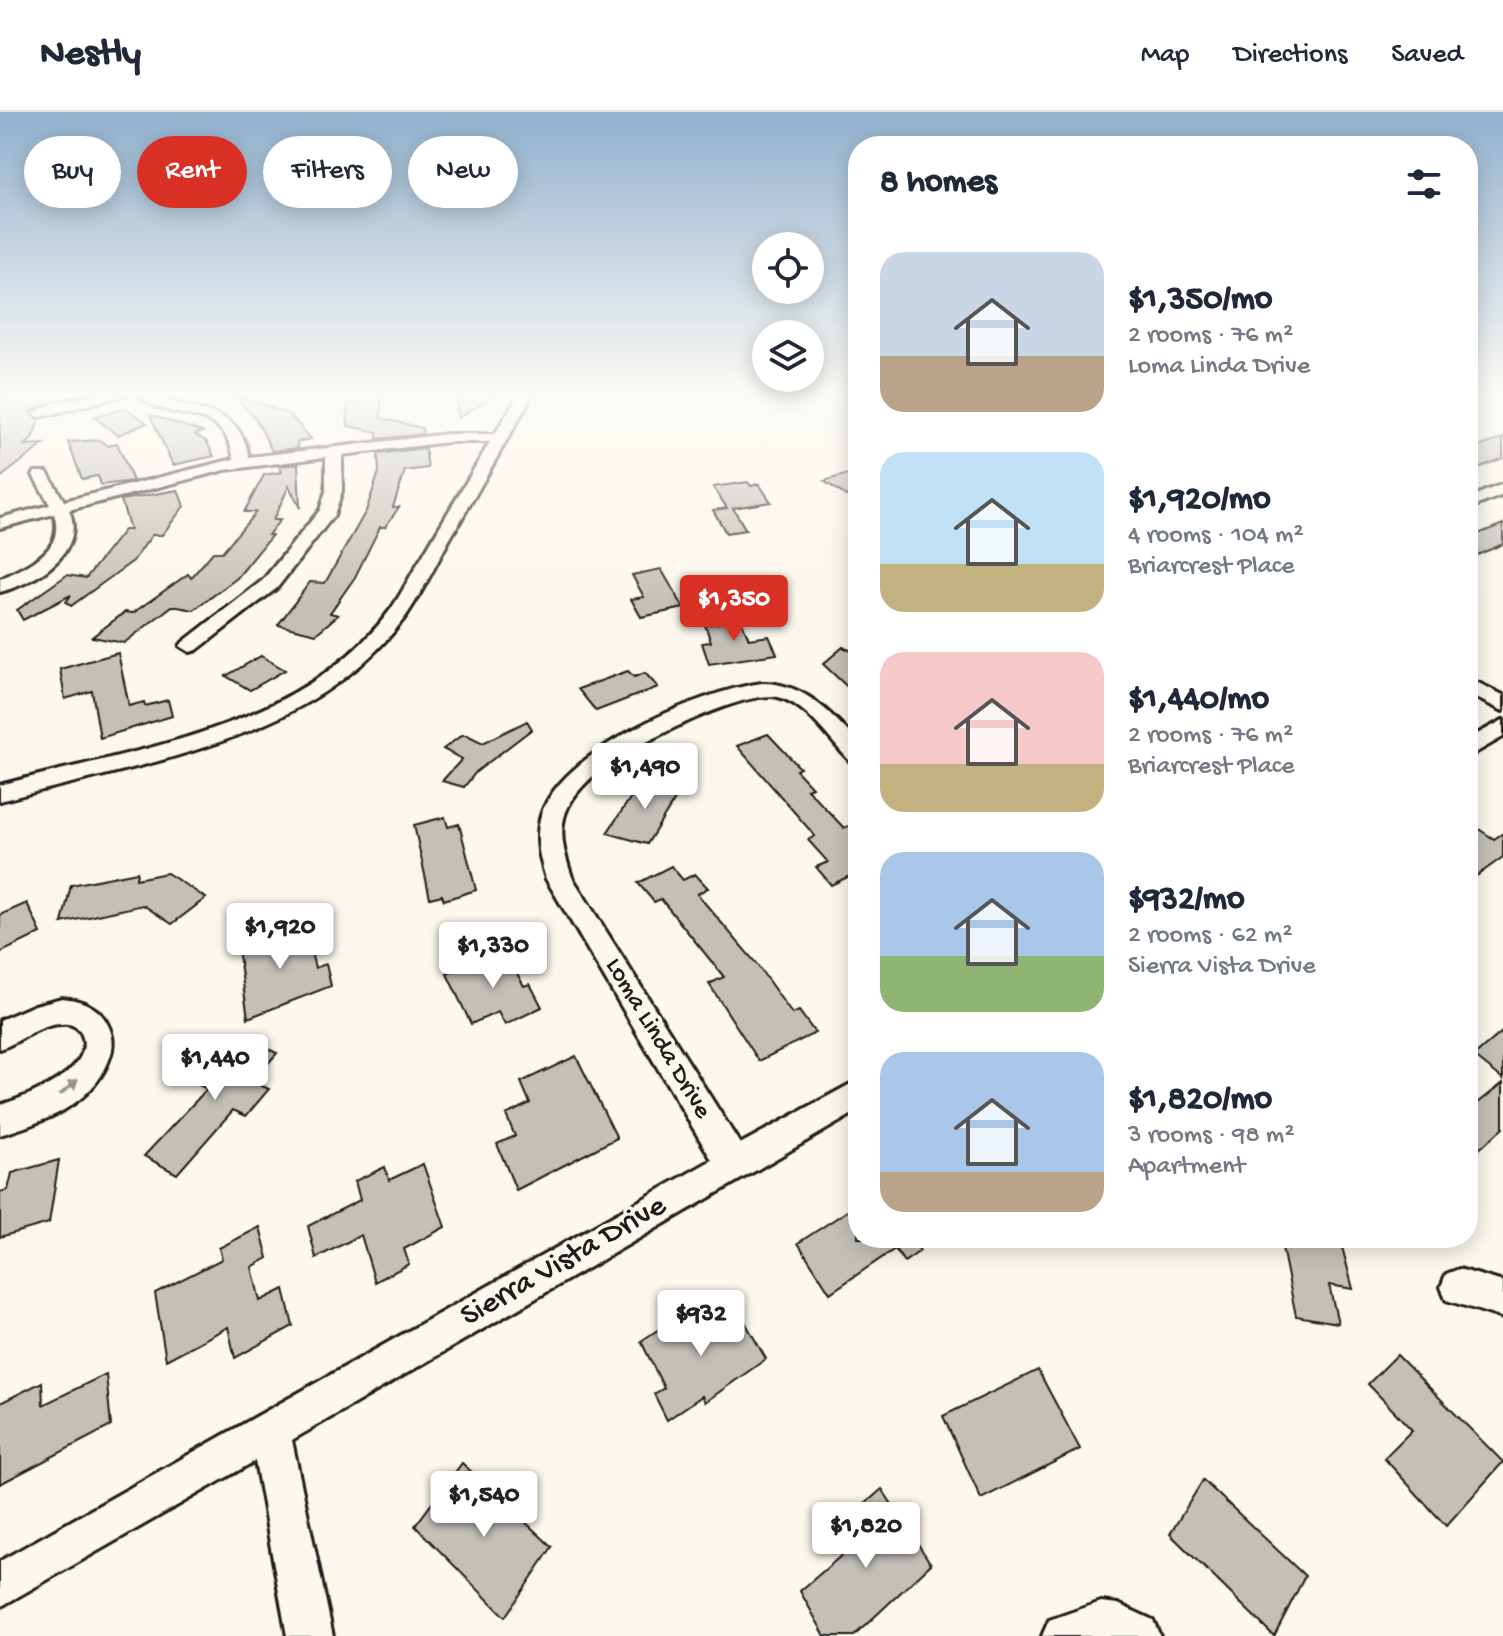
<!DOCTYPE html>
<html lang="en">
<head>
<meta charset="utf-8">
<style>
  body { margin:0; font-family:"Gochi Hand",sans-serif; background:#f2f2f3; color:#1f2937; height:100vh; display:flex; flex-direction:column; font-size:30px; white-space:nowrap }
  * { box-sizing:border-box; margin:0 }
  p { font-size:26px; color:#747a83 }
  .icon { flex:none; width:44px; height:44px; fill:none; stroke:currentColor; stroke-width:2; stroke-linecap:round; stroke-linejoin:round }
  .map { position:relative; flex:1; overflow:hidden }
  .drawer { position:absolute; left:848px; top:24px; width:630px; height:1112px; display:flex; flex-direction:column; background:#fff; border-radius:32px; box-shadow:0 4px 20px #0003 }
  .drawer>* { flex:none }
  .guide { position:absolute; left:24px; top:24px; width:704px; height:72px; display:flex; gap:16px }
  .controls { position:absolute; left:752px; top:120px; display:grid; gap:16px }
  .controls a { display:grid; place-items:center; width:72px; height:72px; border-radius:50%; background:#fff; box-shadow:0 4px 20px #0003; font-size:40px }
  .price { position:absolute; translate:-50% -68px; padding:0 18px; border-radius:8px; background:#fff; color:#222; font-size:26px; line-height:52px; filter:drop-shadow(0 2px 4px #0008) }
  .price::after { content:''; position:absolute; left:50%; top:48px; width:24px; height:18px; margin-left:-12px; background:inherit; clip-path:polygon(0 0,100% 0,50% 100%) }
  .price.selected { background:#d93025; color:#fff }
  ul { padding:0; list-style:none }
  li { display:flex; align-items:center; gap:24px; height:200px; padding:0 32px }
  li span { display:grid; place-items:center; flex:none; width:224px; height:160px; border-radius:24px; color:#555 }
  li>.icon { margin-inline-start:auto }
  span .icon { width:96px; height:96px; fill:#fffc; stroke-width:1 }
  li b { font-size:34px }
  h2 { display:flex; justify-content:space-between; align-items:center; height:96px; padding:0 32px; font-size:34px }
  .pill { padding:0 28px; border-radius:36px; background:#fff; box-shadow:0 4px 20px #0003; font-size:28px; line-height:72px }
  .pill.selected { background:#d93025; color:#fff }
  header { display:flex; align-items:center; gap:48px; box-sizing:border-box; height:112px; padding:0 40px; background:#fff; border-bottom:2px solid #e0e1e3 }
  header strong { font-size:38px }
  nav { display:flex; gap:44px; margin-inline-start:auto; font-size:28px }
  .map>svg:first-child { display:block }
  .building { fill:#c3c0b8; stroke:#1c1c1c; stroke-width:2 }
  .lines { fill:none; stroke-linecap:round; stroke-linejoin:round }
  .minor-casing { stroke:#1c1c1c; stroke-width:6 }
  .minor { fill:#fbf7ec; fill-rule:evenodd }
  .oneway { fill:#97948e }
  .labels { text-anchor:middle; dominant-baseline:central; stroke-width:7; stroke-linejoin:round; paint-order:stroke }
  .street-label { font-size:26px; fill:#1c1c1c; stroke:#fbf7ec }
  .near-street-label { font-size:32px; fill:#1c1c1c; stroke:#fbf7ec }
</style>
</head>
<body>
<header>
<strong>Nestly</strong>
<nav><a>Map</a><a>Directions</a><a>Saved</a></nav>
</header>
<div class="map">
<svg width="1503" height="1524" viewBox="0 0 1503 1524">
  <rect width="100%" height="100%" fill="#fbf7ec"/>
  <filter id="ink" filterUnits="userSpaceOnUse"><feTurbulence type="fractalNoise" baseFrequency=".0125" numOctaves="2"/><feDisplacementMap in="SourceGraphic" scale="16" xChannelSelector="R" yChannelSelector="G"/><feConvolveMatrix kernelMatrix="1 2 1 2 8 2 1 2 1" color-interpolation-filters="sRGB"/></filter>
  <g filter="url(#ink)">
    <!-- building -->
    <g class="building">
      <path d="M24,282H48L44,292L30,300L39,308L32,327L25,333L44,332L0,366V285Z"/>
      <path d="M233,282L289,302L311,327L297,330L298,336L272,339L256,307Z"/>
      <path d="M358,282H381V306L422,316L423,322L377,327V320L348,314L347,292L357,291Z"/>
      <path d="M456,282H497L458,306Z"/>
      <path d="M126,296L147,311L118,323L94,305Z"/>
      <path d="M150,303L203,320L195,323L206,329L214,344L173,353Z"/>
      <path d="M1503,326V346L1468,360V339Z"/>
      <path d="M99,328L109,334L117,331L133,369L101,373L98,364L82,367L68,330Z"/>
      <path d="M425,336L428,356L405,359L393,395H399L385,415H380L355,465L330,501L338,503L316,522L278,513L310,470L325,471L366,399L379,360L378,342Z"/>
      <path d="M298,352L300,396L289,374L273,408H280L268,423H272L237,466L194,498L172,494L124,531L92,525L125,500L133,501L188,462L191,466L213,440H222L256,400H244L264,363L282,360L279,354Z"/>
      <path d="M858,359V380L846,384L824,369Z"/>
      <path d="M748,370L751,374L759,372L771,390L733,396L746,418L726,421L713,398L727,396L713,375Z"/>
      <path d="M178,378L184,394L162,423H152L133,449L71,494L66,490L71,483L23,508L17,498L67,463L86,466L124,418H130L121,388Z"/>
      <path d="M1503,412V432L1468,447V426Z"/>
      <path d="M661,457L684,496L641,505L631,487L644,485L632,463Z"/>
      <path d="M741,508L749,527L769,524L777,542L709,552L702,531L711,530L705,513Z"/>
      <path d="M843,535L858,542V585L823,552Z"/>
      <path d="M118,541L129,594L144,590L145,594L168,588L172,604L100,626L92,579L65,587L60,557Z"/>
      <path d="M261,544L285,558L250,578L226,564Z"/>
      <path d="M628,559L634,565L645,561L658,575L596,599L578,577Z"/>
      <path d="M527,609L532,617L476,660L464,675L442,669L462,647L443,637L462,623H467L483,631Z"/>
      <path d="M768,622L800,656L796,658L812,675L807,677L844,716L858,710V760L831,773L816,755L828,750L808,728L815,724L737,634Z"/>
      <path d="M644,666L682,676L647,732L607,721Z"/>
      <path d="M445,705L448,715L459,712L476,778L444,788L442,783L430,786L414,713Z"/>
      <path d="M1477,716L1494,727L1503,721V745L1468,770V722Z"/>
      <path d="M671,754L683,768L695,762L708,776L697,782L755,850L792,902L799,899L815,921L759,949L709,872L724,865L661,787L654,790L638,771Z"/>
      <path d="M137,760L136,767L167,761L206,786L172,812L143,793L62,811L71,773Z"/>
      <path d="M27,791L41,821L0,841V803Z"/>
      <path d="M304,813L315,856L326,852L331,874L248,906L238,837Z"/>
      <path d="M504,837L524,874L530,872L542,895L505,913L498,900L471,912L447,862Z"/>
      <path d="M1503,919V967L1474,944Z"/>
      <path d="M238,923L277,941L252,970L269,977L246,1004L233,998L177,1062L144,1044L207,977L193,970Z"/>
      <path d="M576,944L617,1026L516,1078L497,1032L515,1024L506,1003L530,991L521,970Z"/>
      <path d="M1503,971V1016L1468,1047V999Z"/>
      <path d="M59,1048L49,1111L0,1125V1080L8,1078L12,1061Z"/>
      <path d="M423,1052L445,1115L404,1137L409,1152L375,1170L361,1123L316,1146L308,1114L360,1088L355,1069L385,1055L389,1068Z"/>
      <path d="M858,1092V1126H911L920,1139L904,1150L895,1137L830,1181L798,1131Z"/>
      <path d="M260,1115L268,1146L252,1155L260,1189L284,1177L293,1214L235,1246L228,1215L166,1248L155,1181L222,1147L219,1136Z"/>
      <path d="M1280,1126H1310L1341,1131L1353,1177L1329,1173L1338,1211L1296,1204Z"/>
      <path d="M733,1189L766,1247L705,1290L702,1284L667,1308L654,1282L664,1276L641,1229L676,1206L683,1221Z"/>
      <path d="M1397,1243L1503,1350L1446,1414L1384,1346L1412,1318L1368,1272Z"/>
      <path d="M1038,1258L1080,1337L981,1387L943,1304Z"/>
      <path d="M106,1262L111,1314L0,1372V1291L42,1270L43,1293Z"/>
      <path d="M462,1351L552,1435L505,1505L415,1414Z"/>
      <path d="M1203,1368L1305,1464L1274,1524L1170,1422Z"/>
      <path d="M882,1377L931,1452L854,1524H825L800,1479L856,1431L844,1410Z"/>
    </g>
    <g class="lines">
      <defs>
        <g id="minor">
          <path d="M99,282H129L40,305L33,301L56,290Z"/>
          <path d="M137,282C153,282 164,288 180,292C216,302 241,303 249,345L448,322H495L519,282H533C505,331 477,381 448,430C435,454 422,481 406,504C314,630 140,651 0,689V673C133,637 303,618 391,497C402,481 411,462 422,445C444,407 467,369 490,330H448L342,343V379L334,403L277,476L197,538L190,540L180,534L183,530L263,468L320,398L326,379V345L225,358L69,398C87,440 36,471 0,480V467C27,454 66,439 54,402L0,416V406L50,393L33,363L35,360H47L64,389L234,347C224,287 171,315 137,282Z"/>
          <path d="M1503,372V383L1468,397V386Z"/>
          <path d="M1468,566L1503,583V599L1468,582Z"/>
          <path d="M762,571C805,571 830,601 858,630V652L850,649C830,629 807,592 778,585C743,576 618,640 591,666C580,676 568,690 564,706C559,727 566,746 572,765L740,1032L858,968V999L292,1328L333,1524H287L255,1349L0,1495V1449L712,1048L546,767C540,747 535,728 540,707C555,641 700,579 762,571Z"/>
          <path d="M1503,608V625L1468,645V627Z"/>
          <path d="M62,886C82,888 99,894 108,913C114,925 114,935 109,948C91,994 43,1010 0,1023V993C24,986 96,959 82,923C79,915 71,911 62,912C39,912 21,930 0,937V908L35,893Z"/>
          <path d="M1459,1157L1503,1170V1206L1446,1188L1441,1175L1446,1162Z"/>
          <path d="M1101,1490L1118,1492L1153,1508L1160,1524H1042L1049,1508Z"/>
        </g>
      </defs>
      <!-- minor casing -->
      <use href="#minor" class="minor-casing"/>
      <!-- minor -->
      <use href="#minor" class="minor"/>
    </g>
    <!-- one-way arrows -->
    <defs><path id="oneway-solid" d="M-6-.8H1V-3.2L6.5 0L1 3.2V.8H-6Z" transform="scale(2)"/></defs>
    <use class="oneway" href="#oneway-solid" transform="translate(69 975) rotate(-41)"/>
  </g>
  <!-- sky -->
  <linearGradient id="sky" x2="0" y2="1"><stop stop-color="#91b1cd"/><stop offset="0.57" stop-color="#fdfbf6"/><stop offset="1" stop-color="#fdfbf6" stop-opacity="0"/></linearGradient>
  <rect width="1503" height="495" fill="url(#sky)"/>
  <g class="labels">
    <!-- street labels -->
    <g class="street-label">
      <text transform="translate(657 927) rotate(59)">Loma Linda Drive</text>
    </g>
    <!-- near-street labels -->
    <g class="near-street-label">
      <text transform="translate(564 1150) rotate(-30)">Sierra Vista Drive</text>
    </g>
  </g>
</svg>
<div class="controls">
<a><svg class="icon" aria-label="locate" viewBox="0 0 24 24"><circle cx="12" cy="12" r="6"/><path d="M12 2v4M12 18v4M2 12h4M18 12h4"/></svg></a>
<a><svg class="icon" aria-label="layers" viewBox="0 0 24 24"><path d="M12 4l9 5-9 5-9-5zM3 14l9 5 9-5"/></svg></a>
</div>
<b class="price selected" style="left:734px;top:531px">$1,350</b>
<b class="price" style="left:645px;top:699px">$1,490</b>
<b class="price" style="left:280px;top:859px">$1,920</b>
<b class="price" style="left:493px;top:878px">$1,330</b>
<b class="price" style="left:215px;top:990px">$1,440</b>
<b class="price" style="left:701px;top:1246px">$932</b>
<b class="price" style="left:484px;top:1427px">$1,540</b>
<b class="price" style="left:866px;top:1458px">$1,820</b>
<div class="guide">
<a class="pill">Buy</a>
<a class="pill selected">Rent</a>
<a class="pill">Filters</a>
<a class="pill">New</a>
</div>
<section class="drawer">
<h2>8 homes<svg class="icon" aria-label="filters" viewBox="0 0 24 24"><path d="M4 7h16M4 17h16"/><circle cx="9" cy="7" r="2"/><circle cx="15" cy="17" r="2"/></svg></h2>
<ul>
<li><span style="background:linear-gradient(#c9d6e8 65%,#b9a48a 0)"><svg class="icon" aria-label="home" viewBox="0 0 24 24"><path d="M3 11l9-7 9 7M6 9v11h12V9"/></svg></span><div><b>$1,350/mo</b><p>2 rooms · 76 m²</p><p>Loma Linda Drive</p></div></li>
<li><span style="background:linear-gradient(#bfe0f5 70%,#c2b280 0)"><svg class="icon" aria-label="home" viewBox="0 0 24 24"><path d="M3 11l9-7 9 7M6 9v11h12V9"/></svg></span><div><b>$1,920/mo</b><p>4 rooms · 104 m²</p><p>Briarcrest Place</p></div></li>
<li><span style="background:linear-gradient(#f6c9c9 70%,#c2b280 0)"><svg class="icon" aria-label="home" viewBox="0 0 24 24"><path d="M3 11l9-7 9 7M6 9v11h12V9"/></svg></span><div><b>$1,440/mo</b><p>2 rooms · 76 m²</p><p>Briarcrest Place</p></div></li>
<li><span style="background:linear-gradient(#a9c7e8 65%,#8fb573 0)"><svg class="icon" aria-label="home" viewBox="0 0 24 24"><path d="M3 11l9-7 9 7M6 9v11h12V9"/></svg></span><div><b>$932/mo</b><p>2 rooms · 62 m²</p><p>Sierra Vista Drive</p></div></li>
<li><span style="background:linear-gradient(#a9c7e8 75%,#b9a48a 0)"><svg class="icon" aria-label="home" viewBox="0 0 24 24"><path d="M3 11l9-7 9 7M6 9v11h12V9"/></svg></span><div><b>$1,820/mo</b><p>3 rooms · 98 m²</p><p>Apartment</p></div></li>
</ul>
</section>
</div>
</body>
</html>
